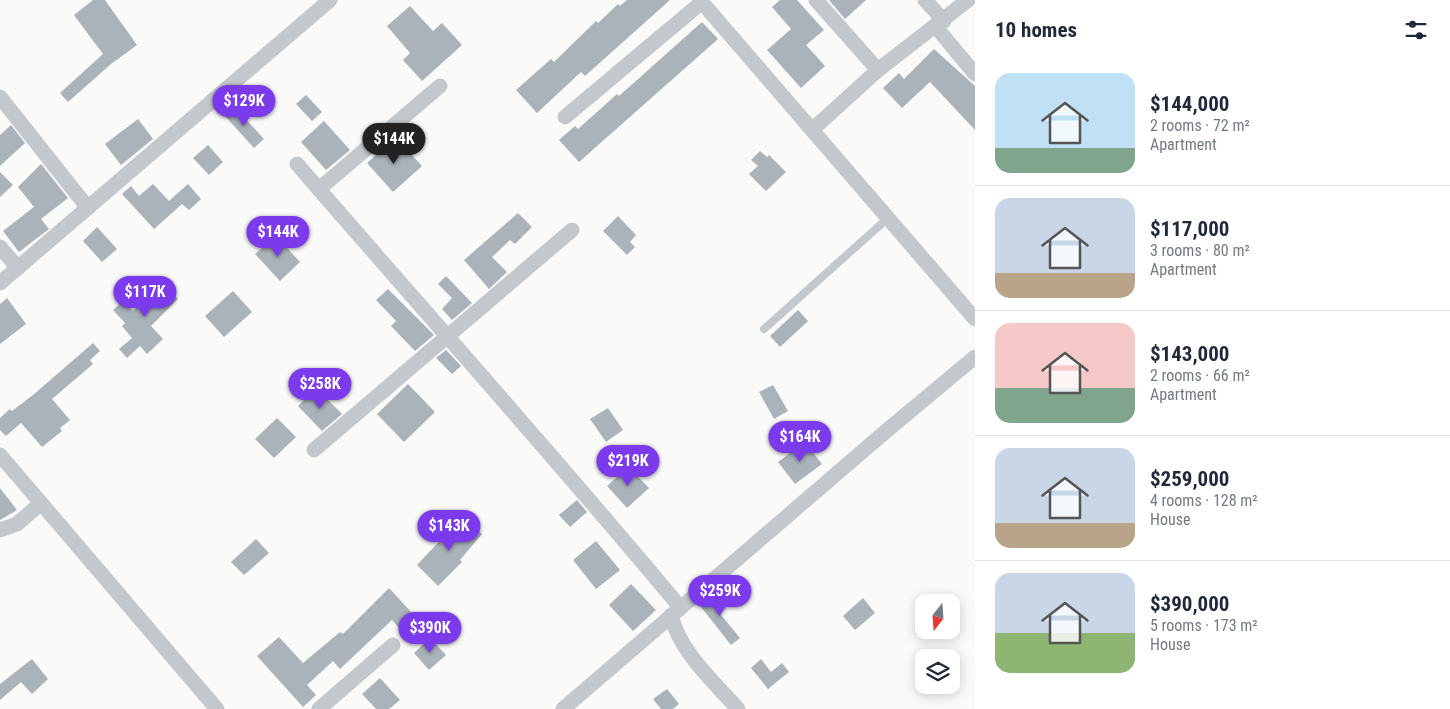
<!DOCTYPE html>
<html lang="en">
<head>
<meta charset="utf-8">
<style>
  body { margin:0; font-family:"Roboto Condensed",sans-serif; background:#f2f2f3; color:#1f2937; height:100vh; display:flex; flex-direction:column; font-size:19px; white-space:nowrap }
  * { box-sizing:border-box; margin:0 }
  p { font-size:16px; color:#747a83 }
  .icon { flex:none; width:28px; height:28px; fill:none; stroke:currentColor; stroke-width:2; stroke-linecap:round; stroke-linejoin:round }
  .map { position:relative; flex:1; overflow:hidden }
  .sheet { display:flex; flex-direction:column; background:#fff; width:475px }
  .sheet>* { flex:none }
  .needle { width:32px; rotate:197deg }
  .fabs { position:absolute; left:915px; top:594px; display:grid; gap:10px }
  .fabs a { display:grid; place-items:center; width:45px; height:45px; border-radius:10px; background:#fff; box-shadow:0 2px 12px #0003; font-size:25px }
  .price { position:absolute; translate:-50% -42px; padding:0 11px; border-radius:18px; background:#7c3aed; color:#fff; font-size:16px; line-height:32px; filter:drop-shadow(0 1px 2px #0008) }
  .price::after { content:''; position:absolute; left:50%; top:30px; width:15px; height:11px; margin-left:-8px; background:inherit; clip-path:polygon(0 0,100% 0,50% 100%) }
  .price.selected { background:#222; color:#fff }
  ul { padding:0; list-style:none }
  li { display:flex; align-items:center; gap:15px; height:125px; padding:0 20px }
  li+li { border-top:1px solid #e0e1e3 }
  li span { display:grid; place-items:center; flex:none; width:140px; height:100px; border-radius:15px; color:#555 }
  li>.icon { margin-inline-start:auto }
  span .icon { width:60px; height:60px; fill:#fffc; stroke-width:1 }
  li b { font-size:21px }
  h2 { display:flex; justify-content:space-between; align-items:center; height:60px; padding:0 20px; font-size:21px }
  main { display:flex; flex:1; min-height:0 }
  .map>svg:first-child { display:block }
  .building { fill:#aab3b9 }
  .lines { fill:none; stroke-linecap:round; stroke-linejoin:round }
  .lane { stroke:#c3c8cc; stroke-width:8 }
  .street { stroke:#c3c8cc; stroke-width:15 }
</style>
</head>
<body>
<main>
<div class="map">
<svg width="975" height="709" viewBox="0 0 975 709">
  <rect width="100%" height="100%" fill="#fafaf8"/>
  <!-- building -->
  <g class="building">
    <path d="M93,0H105L137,45L111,64L68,102L60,93L103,54L74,15Z"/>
    <path d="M627,0H670L585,76L581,72L537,113L516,90L551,59L554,62L596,21L598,23L618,4L620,6Z"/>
    <path d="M780,0H797L824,30L806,45L825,66L801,88L767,50L791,29L772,7Z"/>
    <path d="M829,0H866L845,19Z"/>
    <path d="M410,6L433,31L442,23L462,45L422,81L403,60L410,53L387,26Z"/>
    <path d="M702,22L718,39L579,162L559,140L575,126L578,129L617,94L619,96Z"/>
    <path d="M934,49L975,86V130L930,82L902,108L883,88L899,73L904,79Z"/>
    <path d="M306,95L322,112L312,121L296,104Z"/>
    <path d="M234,106L264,139L254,148L224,115Z"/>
    <path d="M138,119L153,139L121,165L105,144Z"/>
    <path d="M324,121L350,150L326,170L301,142Z"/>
    <path d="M11,125L25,143L0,166V135Z"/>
    <path d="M396,138L422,166L393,192L367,163Z"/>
    <path d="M208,145L223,162L209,175L193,158Z"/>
    <path d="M760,151L767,157L769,155L786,172L766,191L749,174L758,166L751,160Z"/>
    <path d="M41,164L68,198L41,219L49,229L19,252L3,231L34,207L18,187Z"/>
    <path d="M0,172L13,185L0,197Z"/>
    <path d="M153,184L169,201L188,184L201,199L189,210L182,204L154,229L122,194L131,186L139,196Z"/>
    <path d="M518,213L532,227L515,244L510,240L492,257L507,272L489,289L464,260Z"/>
    <path d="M618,216L636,235L630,242L635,247L627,255L603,231Z"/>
    <path d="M97,227L117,249L102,262L83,241Z"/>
    <path d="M276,236L300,262L280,281L255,254Z"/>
    <path d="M446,276L472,303L452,320L442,309L452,298L438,284Z"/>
    <path d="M159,278L178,299L151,326L163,339L147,354L140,346L127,358L119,349L132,338L122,326L125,323L113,310L123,301L133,311L148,298L143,293Z"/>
    <path d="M388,289L434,335L415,351L391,326L396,321L376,300Z"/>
    <path d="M233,291L252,312L224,337L205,316Z"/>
    <path d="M7,298L26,324L0,344V304Z"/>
    <path d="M798,310L808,321L780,347L770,336Z"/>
    <path d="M93,343L100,351L90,360L93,364L52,399L70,420L60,428L62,431L42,447L21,423L6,436L0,430V418L10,409L12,411L33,395Z"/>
    <path d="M446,350L461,366L452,374L436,358Z"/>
    <path d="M408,384L435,412L404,442L377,414Z"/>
    <path d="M773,385L788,411L774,419L759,392Z"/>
    <path d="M316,388L342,414L322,431L298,406Z"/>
    <path d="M608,408L623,430L606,442L590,419Z"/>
    <path d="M277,418L296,437L274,458L255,439Z"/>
    <path d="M805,442L822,464L795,484L778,462Z"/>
    <path d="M628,467L649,488L627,508L607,486Z"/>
    <path d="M0,488L17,510L0,520Z"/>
    <path d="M577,500L587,512L570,527L559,515Z"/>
    <path d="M462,517L482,534L460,560L462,562L438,586L417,565Z"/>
    <path d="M256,539L269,553L244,575L231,562Z"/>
    <path d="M596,541L620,570L596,589L573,560Z"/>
    <path d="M631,584L656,610L633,631L609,605Z"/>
    <path d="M389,588L412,613L398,627L392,620L340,669L333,661L307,685L316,695L303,707L257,656L279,637L303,663L340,632L343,634Z"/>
    <path d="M719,591L728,602L717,610L740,638L731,645L701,607L706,603L705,601Z"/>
    <path d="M863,598L875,613L855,630L843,616Z"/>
    <path d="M430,638L446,655L429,670L414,653Z"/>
    <path d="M32,659L48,679L32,694L21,682L0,700V684Z"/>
    <path d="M761,659L771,672L782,663L789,672L768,689L751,668Z"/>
    <path d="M380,678L400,700L389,709H376L362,694Z"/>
    <path d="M667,689L679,704L673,709H661L653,699Z"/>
  </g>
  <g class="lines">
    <!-- lane -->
    <path class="lane" d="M764,329L888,218"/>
    <!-- street -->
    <g class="street">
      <path d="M700,0L975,319"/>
      <path d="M816,0L878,70"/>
      <path d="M925,0L944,21"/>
      <path d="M936,27L975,74"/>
      <path d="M0,97L88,208"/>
      <path d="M565,117L702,2"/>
      <path d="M812,130L878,70L968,0"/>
      <path d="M297,164C425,312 555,457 680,607"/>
      <path d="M319,189L440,86"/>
      <path d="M0,247L18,268"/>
      <path d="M0,283L330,0"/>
      <path d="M314,450L572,230"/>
      <path d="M0,455L217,709"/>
      <path d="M0,530L17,524L41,503"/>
      <path d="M671,615C679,651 714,682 738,709"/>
      <path d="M319,709L393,645"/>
      <path d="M563,709L885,432L975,357"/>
    </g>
  </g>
</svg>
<div class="fabs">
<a><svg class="needle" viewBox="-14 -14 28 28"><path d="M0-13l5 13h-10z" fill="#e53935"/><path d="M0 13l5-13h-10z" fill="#747a83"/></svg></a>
<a><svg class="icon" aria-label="layers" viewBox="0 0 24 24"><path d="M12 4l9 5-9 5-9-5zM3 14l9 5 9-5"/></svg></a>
</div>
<b class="price" style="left:244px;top:127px">$129K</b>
<b class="price selected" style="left:394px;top:165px">$144K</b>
<b class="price" style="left:278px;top:258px">$144K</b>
<b class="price" style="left:145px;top:318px">$117K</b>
<b class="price" style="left:320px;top:410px">$258K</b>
<b class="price" style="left:800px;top:463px">$164K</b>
<b class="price" style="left:628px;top:487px">$219K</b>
<b class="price" style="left:449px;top:552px">$143K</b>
<b class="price" style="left:720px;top:617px">$259K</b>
<b class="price" style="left:430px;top:654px">$390K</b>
</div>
<section class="sheet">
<h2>10 homes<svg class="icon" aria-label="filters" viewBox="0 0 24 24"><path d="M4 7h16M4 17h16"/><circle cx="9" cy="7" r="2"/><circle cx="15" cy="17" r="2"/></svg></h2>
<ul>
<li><span style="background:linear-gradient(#bfe0f5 75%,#7fa58c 0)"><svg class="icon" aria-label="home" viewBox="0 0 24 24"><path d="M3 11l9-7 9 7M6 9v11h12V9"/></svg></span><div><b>$144,000</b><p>2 rooms · 72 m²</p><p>Apartment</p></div></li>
<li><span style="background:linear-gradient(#c9d6e8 75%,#b9a48a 0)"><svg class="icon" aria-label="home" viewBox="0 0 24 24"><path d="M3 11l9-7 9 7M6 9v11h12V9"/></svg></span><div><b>$117,000</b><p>3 rooms · 80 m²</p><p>Apartment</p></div></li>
<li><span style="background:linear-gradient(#f6c9c9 65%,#7fa58c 0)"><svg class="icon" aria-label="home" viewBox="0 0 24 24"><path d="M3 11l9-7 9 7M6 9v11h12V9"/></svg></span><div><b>$143,000</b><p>2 rooms · 66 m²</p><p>Apartment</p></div></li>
<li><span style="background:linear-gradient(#c9d6e8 75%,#b9a48a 0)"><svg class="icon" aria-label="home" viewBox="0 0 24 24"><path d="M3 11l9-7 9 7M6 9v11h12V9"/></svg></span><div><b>$259,000</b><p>4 rooms · 128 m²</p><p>House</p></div></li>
<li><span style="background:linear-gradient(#c9d6e8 60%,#8fb573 0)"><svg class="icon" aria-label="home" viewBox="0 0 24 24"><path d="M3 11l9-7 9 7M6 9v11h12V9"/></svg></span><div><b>$390,000</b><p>5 rooms · 173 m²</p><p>House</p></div></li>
</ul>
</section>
</main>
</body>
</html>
